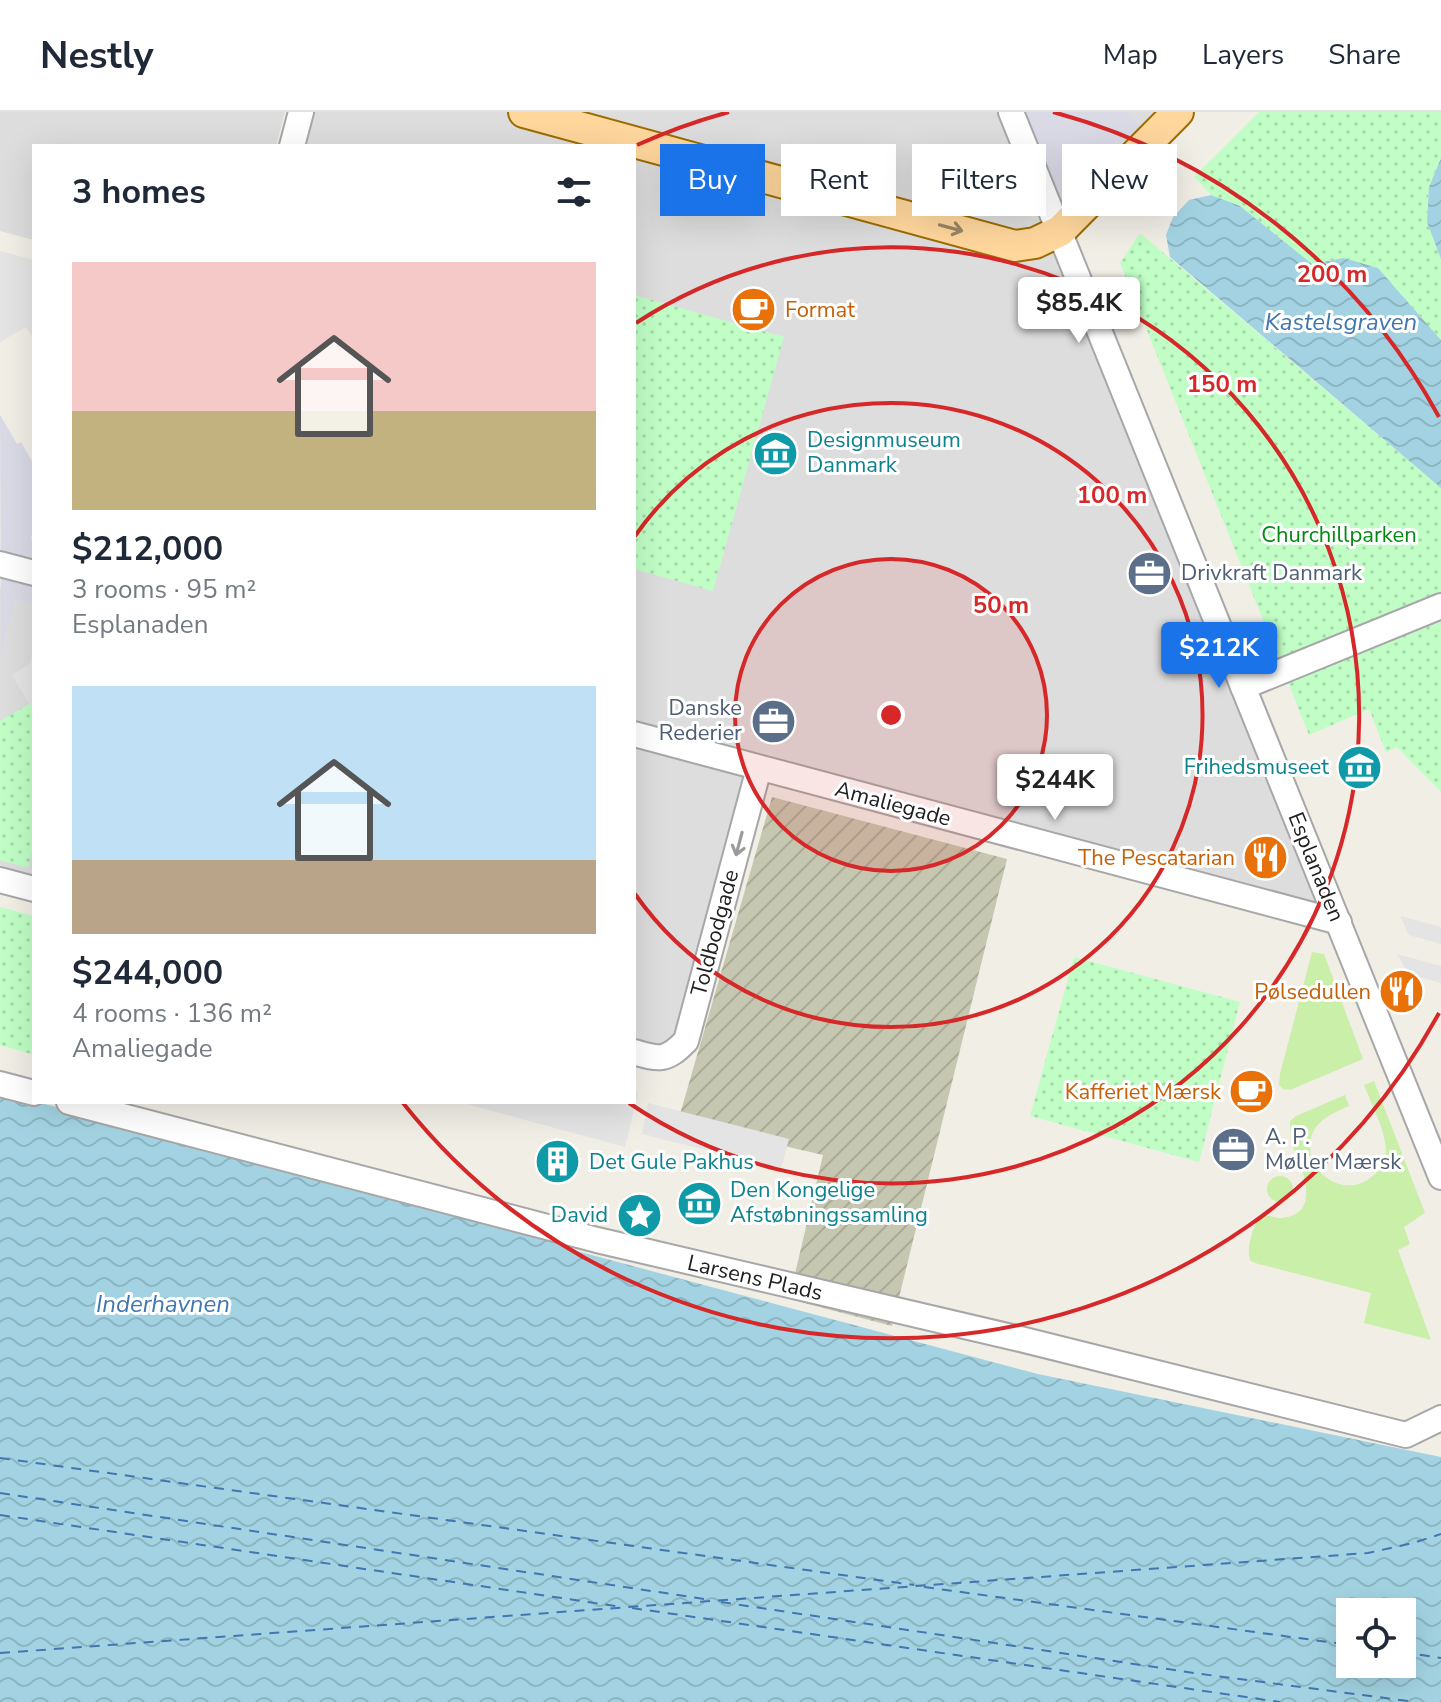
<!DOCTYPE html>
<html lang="en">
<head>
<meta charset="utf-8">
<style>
  body { margin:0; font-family:"Nunito Sans",sans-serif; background:#f2f2f3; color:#1f2937; height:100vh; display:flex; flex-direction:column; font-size:30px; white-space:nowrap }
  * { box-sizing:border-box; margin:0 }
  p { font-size:26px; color:#747a83 }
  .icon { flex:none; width:44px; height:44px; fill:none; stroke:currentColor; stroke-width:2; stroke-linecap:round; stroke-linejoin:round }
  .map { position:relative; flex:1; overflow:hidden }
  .panel { position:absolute; left:32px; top:32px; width:604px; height:960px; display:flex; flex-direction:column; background:#fff; border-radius:0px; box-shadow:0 8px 32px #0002 }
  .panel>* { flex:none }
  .banner { position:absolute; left:660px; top:32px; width:660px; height:72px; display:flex; gap:16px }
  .buttons { position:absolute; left:1336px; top:1486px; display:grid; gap:16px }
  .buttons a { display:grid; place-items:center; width:80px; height:80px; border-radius:0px; background:#fff; box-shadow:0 8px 32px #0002; font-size:40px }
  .price { position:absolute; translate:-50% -68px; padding:0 18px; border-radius:8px; background:#fff; color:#222; font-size:26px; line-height:52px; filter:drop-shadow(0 2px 4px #0008) }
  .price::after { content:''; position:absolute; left:50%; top:48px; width:24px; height:18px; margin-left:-12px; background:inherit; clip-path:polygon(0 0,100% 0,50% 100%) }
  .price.active { background:#1a73e8; color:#fff }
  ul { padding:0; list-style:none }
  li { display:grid; align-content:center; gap:16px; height:424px; padding:0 40px }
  li span { display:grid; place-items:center; height:248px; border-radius:0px; color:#555 }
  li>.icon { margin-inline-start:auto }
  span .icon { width:144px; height:144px; fill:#fffc; stroke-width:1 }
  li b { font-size:34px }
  h2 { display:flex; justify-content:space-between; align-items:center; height:96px; padding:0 40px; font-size:34px }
  .tag { padding:0 28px; border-radius:0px; background:#fff; box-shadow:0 8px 32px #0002; font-size:28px; line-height:72px }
  .tag.active { background:#1a73e8; color:#fff }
  header { display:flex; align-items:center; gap:48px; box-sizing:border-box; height:112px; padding:0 40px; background:#fff; border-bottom:2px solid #e0e1e3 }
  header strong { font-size:38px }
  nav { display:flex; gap:44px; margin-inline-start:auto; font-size:28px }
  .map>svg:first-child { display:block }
  .residential { fill:#dedddd }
  .construction { fill:url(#construction-furrows) }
  .grass { fill:#c9efa8 }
  .park { fill:url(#park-dots) }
  .parking { fill:#e4e4e4 }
  .plaza { fill:#dadae7 }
  .water { fill:url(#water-waves); fill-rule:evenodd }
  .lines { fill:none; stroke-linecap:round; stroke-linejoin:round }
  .ferry { stroke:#4077b1; stroke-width:2; stroke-dasharray:10 8; stroke-linecap:butt }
  .minor-casing { stroke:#a7a7a7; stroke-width:28 }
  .major-casing { stroke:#9c6c00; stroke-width:34 }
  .minor { stroke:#fff; stroke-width:24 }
  .major { stroke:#ffd79d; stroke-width:30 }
  .oneway { stroke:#9b8565 }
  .oneway2 { stroke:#9b9b9b }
  .ring { fill:none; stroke:#d62828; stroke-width:4 }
  .labels { text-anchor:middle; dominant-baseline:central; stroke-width:6; stroke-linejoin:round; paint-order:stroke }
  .food-label { font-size:22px; fill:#c56008; stroke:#fff; text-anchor:end }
  .culture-label { font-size:22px; fill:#0d838f; stroke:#fff; text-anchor:start }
  .park-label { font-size:22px; fill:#028a11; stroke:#fff }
  .service-label { font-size:22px; fill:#4e5e75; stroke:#fff; text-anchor:start }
  .street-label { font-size:22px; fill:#202020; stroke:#fff }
  .water-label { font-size:24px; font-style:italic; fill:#4077b1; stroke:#fff }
  .centre { fill:#d62828; stroke:#fff; stroke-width:4 }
  .ring-label { font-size:24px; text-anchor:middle; font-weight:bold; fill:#d62828; stroke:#fff; stroke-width:6; stroke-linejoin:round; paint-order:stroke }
</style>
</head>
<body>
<header>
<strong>Nestly</strong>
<nav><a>Map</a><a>Layers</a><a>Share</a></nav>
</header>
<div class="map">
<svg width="1441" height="1590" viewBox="0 0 1441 1590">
  <defs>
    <pattern id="construction-furrows" width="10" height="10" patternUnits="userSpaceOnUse" patternTransform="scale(2)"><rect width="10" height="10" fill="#c6c7b0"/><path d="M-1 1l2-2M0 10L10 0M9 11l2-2" fill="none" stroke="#aaab97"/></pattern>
    <pattern id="park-dots" width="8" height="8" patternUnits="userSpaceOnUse" patternTransform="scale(2)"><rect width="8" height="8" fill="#c0fec6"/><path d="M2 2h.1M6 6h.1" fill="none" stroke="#a5d9aa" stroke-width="1.8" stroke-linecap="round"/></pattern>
    <pattern id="water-waves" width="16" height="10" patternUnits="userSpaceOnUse" patternTransform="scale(2)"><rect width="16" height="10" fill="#a3d3e2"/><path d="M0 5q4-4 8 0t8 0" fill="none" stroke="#8cb5c2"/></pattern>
  </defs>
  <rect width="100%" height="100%" fill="#f1eee6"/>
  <!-- residential -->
  <g class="residential">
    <path d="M0,0H285L276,34H34V128L0,119Z"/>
    <path d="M301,0H1178L1060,119L1339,810L759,657L686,929L634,940V34H292Z"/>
    <path d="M34,462V778L0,769V475Z"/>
  </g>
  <!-- construction -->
  <path class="construction" d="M772,685L1007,747L892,1214L789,1187L823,1043L678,1009Z"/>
  <!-- grass -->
  <g class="grass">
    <path d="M1312,840L1324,842L1363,947L1290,978L1283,977L1279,973L1280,962Z"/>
    <path d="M1374,969L1425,1101L1404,1115L1410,1132L1398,1138L1431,1228L1364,1211L1371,1181L1263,1153C1261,1153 1252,1150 1251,1149C1245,1143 1253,1112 1259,1107C1266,1100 1274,1107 1283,1106C1313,1102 1308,1076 1301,1055L1313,1050C1327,1075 1355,1082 1376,1061C1380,1057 1384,1052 1385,1045C1390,1027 1371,991 1364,973Z"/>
    <path d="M1345,983L1349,994C1326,1004 1306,1013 1311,1043L1298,1048L1291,1030L1290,1009L1296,1004Z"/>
    <circle cx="1280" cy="1077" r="13"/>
  </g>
  <!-- park -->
  <g class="park">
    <path d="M1259,0H1441V46L1429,75L1427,109L1441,147V228L1378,156L1344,146L1312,153L1240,94L1211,83L1194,65Z"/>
    <path d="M1140,121L1441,376V680L1397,635L1386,640L1369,597L1309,623L1120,151Z"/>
    <path d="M634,183L784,225L713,479L634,457Z"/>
    <path d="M29,592L34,593V732L28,756L0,748V609Z"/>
    <path d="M0,795L34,804V943L0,933Z"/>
    <path d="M1074,845L1240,890L1199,1050L1030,1004Z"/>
  </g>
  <!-- parking -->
  <g class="parking">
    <path d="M0,139L34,148V228L26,215L0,230Z"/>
    <path d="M32,543L34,544V593L29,592L12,563L30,552Z"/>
    <path d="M1400,804L1441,815V832L1409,823Z"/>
    <path d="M1397,842L1441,854V871L1409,862Z"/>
    <path d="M634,980L638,981L625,1035L459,990H634Z"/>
    <path d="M648,991L789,1027L781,1057L642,1022Z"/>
  </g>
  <!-- plaza -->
  <g class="plaza">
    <path d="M1011,0H1126L1153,26L1060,119Z"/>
    <path d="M0,303L17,332L21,330L34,353V415L31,427L34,428V492L15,487L1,543Z"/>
  </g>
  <!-- water -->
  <g class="water">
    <path d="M1441,46V147L1427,110L1429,75Z"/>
    <path d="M1211,83L1240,94L1312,152L1344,146L1378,156L1441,228V376L1170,145L1166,123L1173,105L1189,88Z"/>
    <path d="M0,980L569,1132V1137L1038,1262L1441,1345V1590H0ZM1350,1500H1402V1552H1350Z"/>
  </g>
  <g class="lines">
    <!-- ferry -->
    <g class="ferry">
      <path d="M0,1346L914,1473"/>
      <path d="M0,1381L711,1488"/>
      <path d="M0,1403L622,1495"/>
      <path d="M924,1475L1350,1533"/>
      <path d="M721,1490L1201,1562L1416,1590"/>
      <path d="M632,1496L1280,1590"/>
      <path d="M1402,1540L1441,1546"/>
      <path d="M0,1541L1368,1441L1413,1431L1441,1422"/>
    </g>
    <defs>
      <g id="minor">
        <path d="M1011,0L1441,1065"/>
        <path d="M292,34L301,0"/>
        <path d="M0,452L34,461"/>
        <path d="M1243,575L1441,494"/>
        <path d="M634,622L1339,810"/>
        <path d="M0,768L34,777"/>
        <path d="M634,940C660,948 666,949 686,929L759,656"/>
        <path d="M0,972L34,981"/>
        <path d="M69,990L597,1128L1016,1226L1406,1323L1441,1306"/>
      </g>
      <path id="major" d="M524,0L1015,134L1035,131L1060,119L1178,0"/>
    </defs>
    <!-- minor casing -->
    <use href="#minor" class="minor-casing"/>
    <!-- major casing -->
    <use href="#major" class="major-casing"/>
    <!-- minor -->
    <use href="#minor" class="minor"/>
    <!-- major -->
    <use href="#major" class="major"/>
  </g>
  <!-- one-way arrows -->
  <defs><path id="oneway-shaft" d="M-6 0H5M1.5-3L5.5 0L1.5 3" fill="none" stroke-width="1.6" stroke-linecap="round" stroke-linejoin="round" transform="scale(2)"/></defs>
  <use class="oneway" href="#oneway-shaft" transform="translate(951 116) rotate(15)"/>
  <use class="oneway2" href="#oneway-shaft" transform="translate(739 732) rotate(105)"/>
  <!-- distance rings -->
  <circle cx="891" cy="603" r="156" fill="#d62828" fill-opacity=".12"/>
  <g class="ring">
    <circle cx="891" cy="603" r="156"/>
    <path d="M635 424A312 312 0 1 1 635 782"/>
    <path d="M636 211A468 468 0 1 1 629 991"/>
    <path d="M1439 901A624 624 0 0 1 403 991M637 33A624 624 0 0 1 729 0M1053 0A624 624 0 0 1 1439 305"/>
  </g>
  <!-- icons -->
  <defs>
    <symbol id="cafe-disc" viewBox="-11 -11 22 22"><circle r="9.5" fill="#e8710a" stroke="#fff"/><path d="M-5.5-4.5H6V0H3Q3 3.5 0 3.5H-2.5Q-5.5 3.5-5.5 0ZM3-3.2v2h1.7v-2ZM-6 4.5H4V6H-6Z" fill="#fff"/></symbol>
    <symbol id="museum-disc" viewBox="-11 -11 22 22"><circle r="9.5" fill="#0f9aa8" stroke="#fff"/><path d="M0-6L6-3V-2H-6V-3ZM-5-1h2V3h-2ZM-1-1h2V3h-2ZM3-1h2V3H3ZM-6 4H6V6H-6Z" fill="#fff"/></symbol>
    <symbol id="office-disc" viewBox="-11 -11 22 22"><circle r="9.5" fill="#5c6f8a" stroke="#fff"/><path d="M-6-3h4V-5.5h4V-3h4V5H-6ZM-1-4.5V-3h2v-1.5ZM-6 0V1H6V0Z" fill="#fff"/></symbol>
    <symbol id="restaurant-disc" viewBox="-11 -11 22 22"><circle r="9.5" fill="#e8710a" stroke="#fff"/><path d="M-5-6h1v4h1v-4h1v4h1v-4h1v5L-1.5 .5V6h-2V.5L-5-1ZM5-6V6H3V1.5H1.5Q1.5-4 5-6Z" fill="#fff"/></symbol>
    <symbol id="building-disc" viewBox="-11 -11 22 22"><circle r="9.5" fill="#0f9aa8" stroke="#fff"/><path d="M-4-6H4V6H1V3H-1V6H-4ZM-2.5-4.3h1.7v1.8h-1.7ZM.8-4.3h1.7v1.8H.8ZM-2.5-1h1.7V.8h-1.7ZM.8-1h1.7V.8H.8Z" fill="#fff"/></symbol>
    <symbol id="sight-disc" viewBox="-11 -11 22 22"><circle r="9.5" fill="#0f9aa8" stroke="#fff"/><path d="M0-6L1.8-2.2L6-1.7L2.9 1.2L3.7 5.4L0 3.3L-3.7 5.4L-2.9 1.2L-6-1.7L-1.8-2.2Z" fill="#fff"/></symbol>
  </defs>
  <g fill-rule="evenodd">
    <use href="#cafe-disc" x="728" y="172" width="51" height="51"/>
    <use href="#museum-disc" x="750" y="316" width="51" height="51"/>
    <use href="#office-disc" x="1124" y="436" width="51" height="51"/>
    <use href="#office-disc" x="748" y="584" width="51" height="51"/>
    <use href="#museum-disc" x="1334" y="630" width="51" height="51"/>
    <use href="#restaurant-disc" x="1240" y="720" width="51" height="51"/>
    <use href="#restaurant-disc" x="1376" y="854" width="51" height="51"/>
    <use href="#cafe-disc" x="1226" y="954" width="51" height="51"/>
    <use href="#office-disc" x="1208" y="1012" width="51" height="51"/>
    <use href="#building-disc" x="532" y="1024" width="51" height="51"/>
    <use href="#museum-disc" x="674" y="1066" width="51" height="51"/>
    <use href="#sight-disc" x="614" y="1078" width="51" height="51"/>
  </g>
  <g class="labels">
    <!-- food labels -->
    <g class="food-label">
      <text x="785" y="198" text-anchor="start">Format</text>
      <text x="1235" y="746">The Pescatarian</text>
      <text x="1371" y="880">Pølsedullen</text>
      <text x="1221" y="980">Kafferiet Mærsk</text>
    </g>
    <!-- culture labels -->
    <g class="culture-label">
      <text x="807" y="328">Designmuseum<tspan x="807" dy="25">Danmark</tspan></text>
      <text x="1329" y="655" text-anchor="end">Frihedsmuseet</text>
      <text x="589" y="1050">Det Gule Pakhus</text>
      <text x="730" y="1078">Den Kongelige<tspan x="730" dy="25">Afstøbningssamling</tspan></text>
      <text x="608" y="1103" text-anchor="end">David</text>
    </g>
    <!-- park labels -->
    <g class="park-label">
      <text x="1339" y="423">Churchillparken</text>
    </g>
    <!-- service labels -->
    <g class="service-label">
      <text x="1181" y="461">Drivkraft Danmark</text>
      <text x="742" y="596" text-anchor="end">Danske<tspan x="742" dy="25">Rederier</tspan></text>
      <text x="1265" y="1025">A. P.<tspan x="1265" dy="25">Møller Mærsk</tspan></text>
    </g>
    <!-- street labels -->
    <g class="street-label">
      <text transform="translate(893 692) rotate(15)">Amaliegade</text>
      <text transform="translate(1316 755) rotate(68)">Esplanaden</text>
      <text transform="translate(715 821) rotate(-75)">Toldbodgade</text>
      <text transform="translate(755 1166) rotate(13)">Larsens Plads</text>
    </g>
    <!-- water labels -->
    <g class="water-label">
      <text x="1341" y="210">Kastelsgraven</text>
      <text x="163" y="1192">Inderhavnen</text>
    </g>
  </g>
  <circle cx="891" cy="603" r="12" class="centre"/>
  <g class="ring-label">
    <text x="1332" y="170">200 m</text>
    <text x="1222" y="280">150 m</text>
    <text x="1112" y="391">100 m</text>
    <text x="1001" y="501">50 m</text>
  </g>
</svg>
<div class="buttons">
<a><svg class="icon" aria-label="locate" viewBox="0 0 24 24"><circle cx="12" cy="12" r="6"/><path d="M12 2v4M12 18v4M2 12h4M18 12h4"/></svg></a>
</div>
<b class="price" style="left:1079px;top:233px">$85.4K</b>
<b class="price active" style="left:1219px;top:578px">$212K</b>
<b class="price" style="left:1055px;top:710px">$244K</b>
<div class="banner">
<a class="tag active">Buy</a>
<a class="tag">Rent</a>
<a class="tag">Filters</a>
<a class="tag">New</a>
</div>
<section class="panel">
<h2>3 homes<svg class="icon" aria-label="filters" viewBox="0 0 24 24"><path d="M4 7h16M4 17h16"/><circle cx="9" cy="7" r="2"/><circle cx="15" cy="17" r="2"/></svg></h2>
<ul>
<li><span style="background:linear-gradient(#f6c9c9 60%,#c2b280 0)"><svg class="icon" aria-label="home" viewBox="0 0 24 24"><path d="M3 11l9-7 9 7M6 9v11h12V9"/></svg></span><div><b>$212,000</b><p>3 rooms · 95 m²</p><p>Esplanaden</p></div></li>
<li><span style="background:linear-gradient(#bfe0f5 70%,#b9a48a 0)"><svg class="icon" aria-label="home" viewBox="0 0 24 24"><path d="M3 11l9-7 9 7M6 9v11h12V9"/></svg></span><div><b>$244,000</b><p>4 rooms · 136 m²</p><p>Amaliegade</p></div></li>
</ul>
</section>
</div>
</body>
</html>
